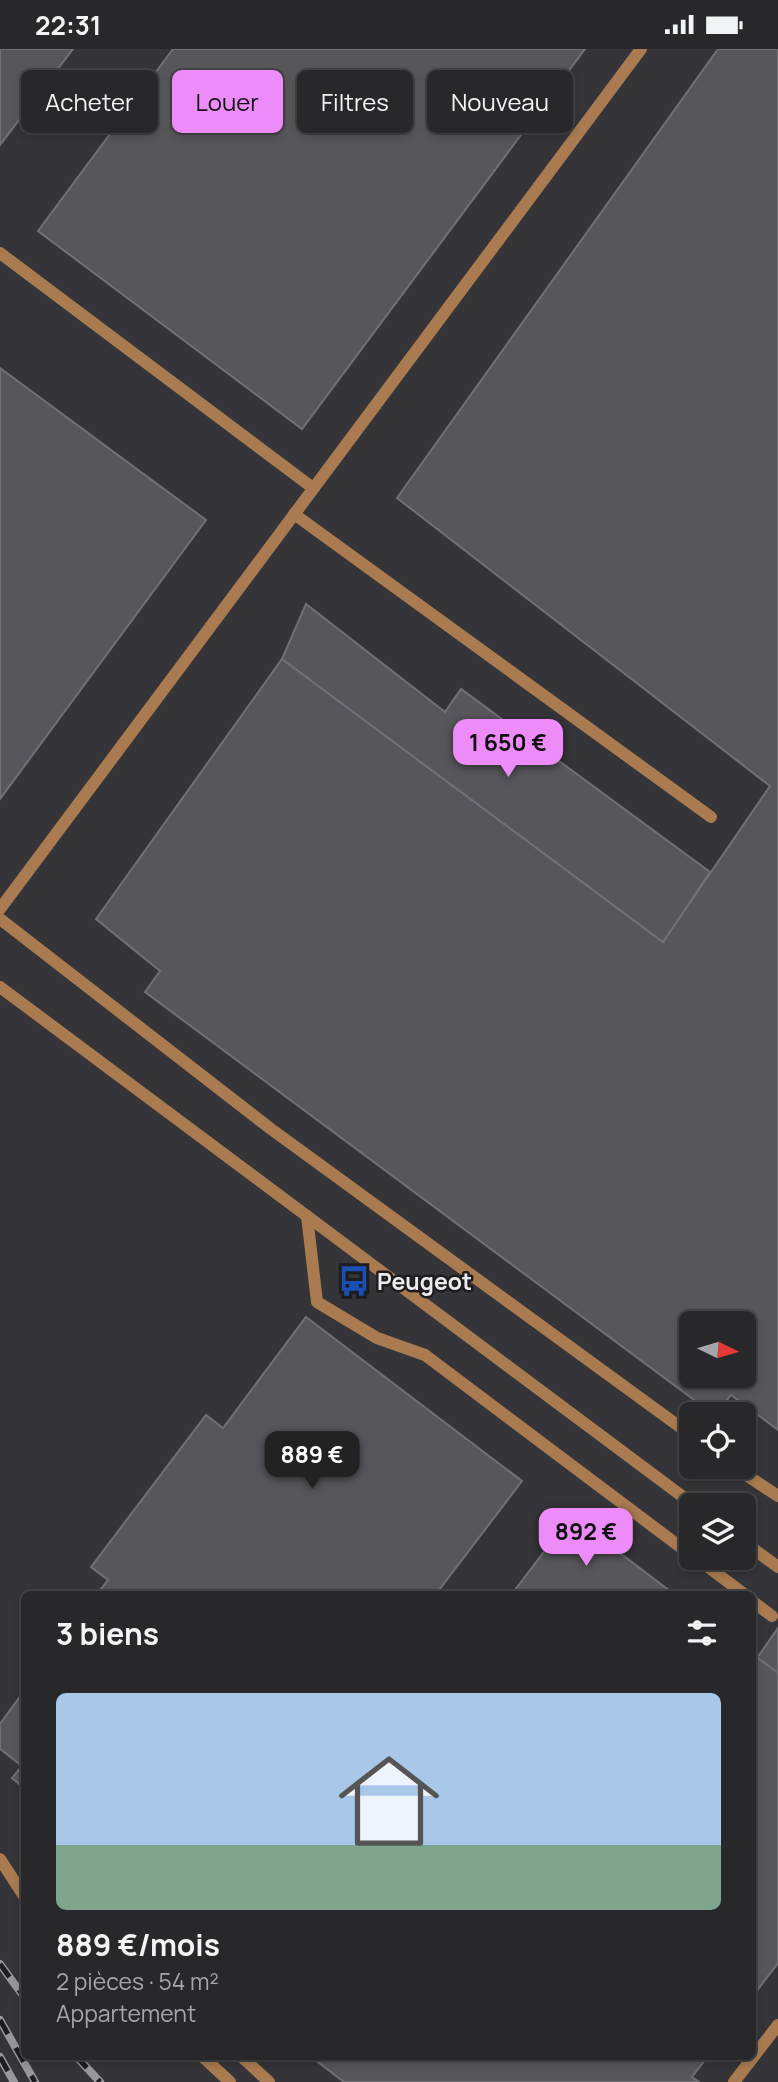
<!DOCTYPE html>
<html lang="fr">
<head>
<meta charset="utf-8">
<style>
  body { margin:0; font-family:Manrope,sans-serif; background:#303033; color:#f1f3f6; height:100vh; display:flex; flex-direction:column; font-size:26px; white-space:nowrap }
  * { box-sizing:border-box; margin:0 }
  p { font-size:23px; color:#a5a6a9 }
  .icon { flex:none; width:38px; height:38px; fill:none; stroke:currentColor; stroke-width:2; stroke-linecap:round; stroke-linejoin:round }
  .map { position:relative; flex:1; overflow:hidden }
  .drawer { position:absolute; left:21px; top:1542px; width:735px; height:469px; display:flex; flex-direction:column; background:#28282b; border-radius:10px; box-shadow:0 4px 10px #0003,0 0 0 2px #444447 }
  .drawer>* { flex:none }
  .guide { position:absolute; left:21px; top:21px; width:737px; height:63px; display:flex; gap:14px }
  .needle { width:46px; rotate:95deg }
  .fabs { position:absolute; left:679px; top:1262px; display:grid; gap:14px }
  .fabs a { display:grid; place-items:center; width:77px; height:77px; border-radius:10px; background:#28282b; box-shadow:0 4px 10px #0003,0 0 0 2px #444447; font-size:35px }
  .price { position:absolute; translate:-50% -60px; padding:0 16px; border-radius:14px; background:#ed8cf9; color:#111; font-size:23px; line-height:46px; filter:drop-shadow(0 2px 4px #0008) }
  .price::after { content:''; position:absolute; left:50%; top:42px; width:21px; height:16px; margin-left:-10px; background:inherit; clip-path:polygon(0 0,100% 0,50% 100%) }
  .price.selected { background:#222; color:#fff }
  ul { padding:0; list-style:none }
  li { display:grid; align-content:center; gap:14px; height:371px; padding:0 35px }
  li span { display:grid; place-items:center; height:217px; border-radius:10px; color:#555 }
  li>.icon { margin-inline-start:auto }
  span .icon { width:126px; height:126px; fill:#fffc; stroke-width:1 }
  li b { font-size:30px }
  h2 { display:flex; justify-content:space-between; align-items:center; height:84px; padding:0 35px; font-size:30px }
  .chip { padding:0 24px; border-radius:10px; background:#28282b; box-shadow:0 4px 10px #0003,0 0 0 2px #444447; font-size:24px; line-height:63px }
  .chip.selected { background:#ed8cf9; color:#111 }
  .status { display:flex; justify-content:space-between; align-items:center; height:49px; padding:0 35px; background:#28282b; direction:ltr }
  .status svg { height:19px; fill:currentColor }
  .map>svg:first-child { display:block }
  .building { fill:#57575b; stroke:#707075; stroke-width:2; fill-rule:evenodd }
  .lines { fill:none; stroke-linecap:round; stroke-linejoin:round }
  .lane { stroke:#aa7b50; stroke-width:12 }
  .rail-casing { stroke:#98989b; stroke-width:8 }
  .rail { stroke:#1d1c1e; stroke-width:5; stroke-dasharray:16; stroke-linecap:butt }
  .labels { text-anchor:middle; dominant-baseline:central; stroke-width:5; stroke-linejoin:round; paint-order:stroke }
  .poi-label { font-size:23px; font-weight:bold; fill:#ebebee; stroke:#1d1c1e; text-anchor:start }
</style>
</head>
<body>
<div class="status"><b>22:31</b><svg viewBox="0 0 49 12"><path d="M0 12V9h3v3zM5 12V6h3v6zM10 12V3h3v9zM15 12V0h3v12zM26 1h20v11H26zM47 4h2v5h-2z"/></svg></div>
<div class="map">
<svg width="778" height="2033" viewBox="0 0 778 2033">
  <rect width="100%" height="100%" fill="#353539"/>
  <!-- building -->
  <g class="building">
    <path d="M0,0H73L0,96Z"/>
    <path d="M173,0H585L302,380L38,182Z"/>
    <path d="M718,0H778V1381L731,1346L716,1365H713L145,943L160,922L96,870L282,610L663,893L770,737L397,449ZM691,1274H744V1326H691Z"/>
    <path d="M0,319L206,471L0,750Z"/>
    <path d="M306,555L445,663L461,640L710,823L663,893L282,610Z"/>
    <path d="M306,1268L522,1432L436,1545H97L108,1531L91,1518L206,1366L223,1379Z"/>
    <path d="M571,1467L674,1545H512Z"/>
    <path d="M778,1579V1624L757,1609Z"/>
    <path d="M752,1605L778,1624V1914L752,1948Z"/>
    <path d="M24,1642V1739L12,1729L22,1717L0,1700V1675Z"/>
    <path d="M310,2007H708L692,2028L699,2033H344Z"/>
  </g>
  <g class="lines">
    <!-- lane -->
    <g class="lane">
      <path d="M0,204L313,439"/>
      <path d="M294,465L711,768"/>
      <path d="M0,860L641,0"/>
      <path d="M0,870L271,1080L691,1386"/>
      <path d="M0,938L694,1456"/>
      <path d="M307,1167L317,1253L377,1289L425,1306L691,1506"/>
      <path d="M734,1418L778,1447"/>
      <path d="M744,1493L778,1518"/>
      <path d="M695,1508L744,1545"/>
      <path d="M752,1552L772,1567"/>
      <path d="M0,1810L24,1847"/>
      <path d="M202,2007L230,2033"/>
      <path d="M241,2007L269,2033"/>
      <path d="M734,2033L778,1976"/>
    </g>
    <defs>
      <g id="rail">
        <path d="M0,1915L24,1948"/>
        <path d="M0,1971L35,2033"/>
        <path d="M76,2007L100,2033"/>
        <path d="M0,2008L14,2033"/>
      </g>
    </defs>
    <!-- rail casing -->
    <use href="#rail" class="rail-casing"/>
    <!-- rail -->
    <use href="#rail" class="rail"/>
  </g>
  <!-- icons -->
  <defs>
    <symbol id="bus-bare" viewBox="-9 -9 18 18"><path d="M-5-6H5V4H4V6H2V4H-2V6H-4V4H-5ZM-3.5-4V0h7V-4ZM-3.5 1.2v1.5H-2V1.2ZM2 1.2v1.5H3.5V1.2Z" fill="#1a4fb4" stroke="#1d1c1e" stroke-width="2.5" paint-order="stroke"/></symbol>
  </defs>
  <g fill-rule="evenodd">
    <use href="#bus-bare" x="332" y="1210" width="44" height="44"/>
  </g>
  <g class="labels">
    <!-- poi labels -->
    <g class="poi-label">
      <text x="377" y="1232">Peugeot</text>
    </g>
  </g>
</svg>
<div class="fabs">
<a><svg class="needle" viewBox="-14 -14 28 28"><path d="M0-13l5 13h-10z" fill="#e53935"/><path d="M0 13l5-13h-10z" fill="#a5a6a9"/></svg></a>
<a><svg class="icon" aria-label="locate" viewBox="0 0 24 24"><circle cx="12" cy="12" r="6"/><path d="M12 2v4M12 18v4M2 12h4M18 12h4"/></svg></a>
<a><svg class="icon" aria-label="layers" viewBox="0 0 24 24"><path d="M12 4l9 5-9 5-9-5zM3 14l9 5 9-5"/></svg></a>
</div>
<b class="price" style="left:508px;top:730px">1 650 €</b>
<b class="price selected" style="left:312px;top:1442px">889 €</b>
<b class="price" style="left:586px;top:1519px">892 €</b>
<div class="guide">
<a class="chip">Acheter</a>
<a class="chip selected">Louer</a>
<a class="chip">Filtres</a>
<a class="chip">Nouveau</a>
</div>
<section class="drawer">
<h2>3 biens<svg class="icon" aria-label="filters" viewBox="0 0 24 24"><path d="M4 7h16M4 17h16"/><circle cx="9" cy="7" r="2"/><circle cx="15" cy="17" r="2"/></svg></h2>
<ul>
<li><span style="background:linear-gradient(#a9c7e8 70%,#7fa58c 0)"><svg class="icon" aria-label="home" viewBox="0 0 24 24"><path d="M3 11l9-7 9 7M6 9v11h12V9"/></svg></span><div><b>889 €/mois</b><p>2 pièces · 54 m²</p><p>Appartement</p></div></li>
</ul>
</section>
</div>
</body>
</html>
